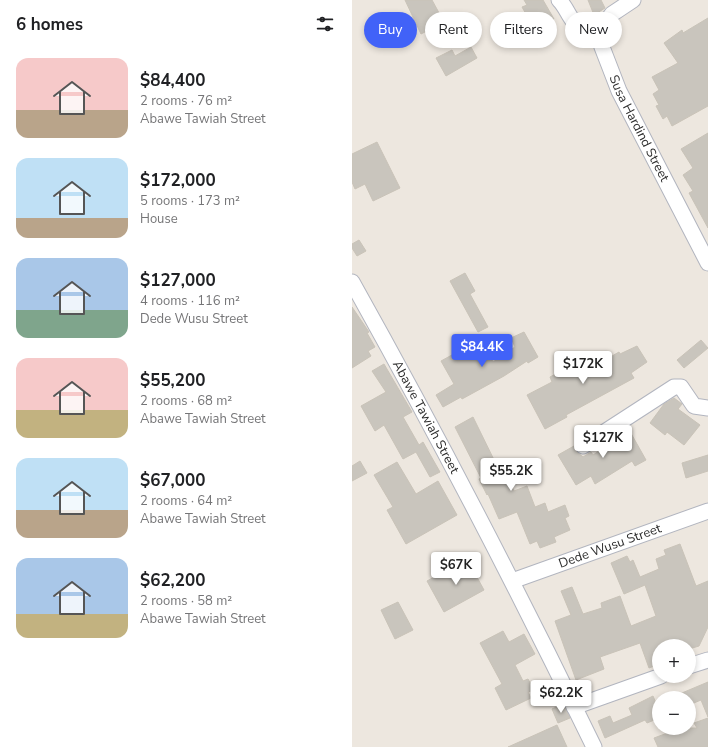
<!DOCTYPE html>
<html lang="en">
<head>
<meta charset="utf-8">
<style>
  body { margin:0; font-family:"Nunito Sans",sans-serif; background:#f6f6f6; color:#202124; height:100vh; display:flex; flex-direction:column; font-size:15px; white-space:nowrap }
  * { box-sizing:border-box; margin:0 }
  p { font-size:13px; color:#757577 }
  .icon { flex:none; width:22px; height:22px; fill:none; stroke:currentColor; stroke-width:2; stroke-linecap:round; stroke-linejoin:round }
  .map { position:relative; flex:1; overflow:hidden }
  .panel { display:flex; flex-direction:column; background:#fff; width:352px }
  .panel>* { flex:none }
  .guide { position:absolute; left:12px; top:12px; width:284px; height:36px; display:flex; gap:8px }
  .controls { position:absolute; left:300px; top:639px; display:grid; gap:8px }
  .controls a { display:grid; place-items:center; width:44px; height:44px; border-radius:50%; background:#fff; box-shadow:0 2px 6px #0003; font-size:20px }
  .price { position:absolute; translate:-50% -34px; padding:0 9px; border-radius:4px; background:#fff; color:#222; font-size:13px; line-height:26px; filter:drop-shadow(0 1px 2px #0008) }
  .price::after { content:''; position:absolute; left:50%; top:24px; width:12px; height:9px; margin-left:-6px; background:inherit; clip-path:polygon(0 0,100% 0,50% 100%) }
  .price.active { background:#4162f8; color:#fff }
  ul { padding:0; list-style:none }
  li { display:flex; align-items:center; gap:12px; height:100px; padding:0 16px }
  li span { display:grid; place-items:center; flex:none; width:112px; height:80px; border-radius:12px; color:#555 }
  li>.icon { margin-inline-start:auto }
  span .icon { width:48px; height:48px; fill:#fffc; stroke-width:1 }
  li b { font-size:17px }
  h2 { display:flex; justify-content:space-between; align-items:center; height:48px; padding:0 16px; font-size:17px }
  .pill { padding:0 14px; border-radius:18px; background:#fff; box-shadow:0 2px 6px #0003; font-size:14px; line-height:36px }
  .pill.active { background:#4162f8; color:#fff }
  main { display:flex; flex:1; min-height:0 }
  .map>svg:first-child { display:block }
  .building { fill:#c9c5bd; stroke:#c9c3b8 }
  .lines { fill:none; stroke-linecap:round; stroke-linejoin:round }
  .minor-casing { stroke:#b2b5bf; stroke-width:17 }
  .minor { stroke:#fff; stroke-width:15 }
  .labels { text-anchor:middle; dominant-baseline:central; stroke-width:4; stroke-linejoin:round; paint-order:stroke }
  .street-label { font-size:13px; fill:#2c2c2c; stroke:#fff }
</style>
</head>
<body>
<main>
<section class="panel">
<h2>6 homes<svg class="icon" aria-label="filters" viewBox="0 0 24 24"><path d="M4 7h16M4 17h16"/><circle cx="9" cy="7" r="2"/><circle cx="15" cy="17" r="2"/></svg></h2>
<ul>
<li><span style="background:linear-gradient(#f6c9c9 65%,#b9a48a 0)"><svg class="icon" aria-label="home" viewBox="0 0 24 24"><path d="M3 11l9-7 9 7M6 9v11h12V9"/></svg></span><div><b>$84,400</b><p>2 rooms · 76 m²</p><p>Abawe Tawiah Street</p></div></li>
<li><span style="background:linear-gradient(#bfe0f5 75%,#b9a48a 0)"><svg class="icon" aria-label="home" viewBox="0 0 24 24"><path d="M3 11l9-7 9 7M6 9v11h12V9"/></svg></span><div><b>$172,000</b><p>5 rooms · 173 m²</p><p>House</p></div></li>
<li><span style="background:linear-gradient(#a9c7e8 65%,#7fa58c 0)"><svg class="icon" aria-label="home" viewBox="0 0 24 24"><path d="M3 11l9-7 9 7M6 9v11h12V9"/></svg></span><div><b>$127,000</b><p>4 rooms · 116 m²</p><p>Dede Wusu Street</p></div></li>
<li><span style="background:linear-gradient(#f6c9c9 65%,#c2b280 0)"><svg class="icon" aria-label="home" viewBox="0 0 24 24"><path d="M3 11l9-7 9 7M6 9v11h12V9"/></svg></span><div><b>$55,200</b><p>2 rooms · 68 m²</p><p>Abawe Tawiah Street</p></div></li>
<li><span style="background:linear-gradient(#bfe0f5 65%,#b9a48a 0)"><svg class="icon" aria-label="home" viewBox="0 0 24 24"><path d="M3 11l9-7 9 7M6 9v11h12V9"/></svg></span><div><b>$67,000</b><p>2 rooms · 64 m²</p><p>Abawe Tawiah Street</p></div></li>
<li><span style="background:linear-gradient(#a9c7e8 70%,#c2b280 0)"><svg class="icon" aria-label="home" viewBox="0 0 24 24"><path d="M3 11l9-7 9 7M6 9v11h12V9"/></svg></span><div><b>$62,200</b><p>2 rooms · 58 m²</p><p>Abawe Tawiah Street</p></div></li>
</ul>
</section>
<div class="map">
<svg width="356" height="747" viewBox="0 0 356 747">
  <rect width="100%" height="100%" fill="#ede7df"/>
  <!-- building -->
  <g class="building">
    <path d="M53,0H80L92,22L69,34Z"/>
    <path d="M172,0H191L202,19L183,30L170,7L175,5Z"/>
    <path d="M236,0H249L253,8L242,15Z"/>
    <path d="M356,18V106L320,126L315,116L311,119L304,106L307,105L301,94L307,90L300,77L326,63L312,43L330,30L331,33Z"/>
    <path d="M119,47L125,58L94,76L84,58L100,50L103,56Z"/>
    <path d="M356,133V228L337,193L341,191L331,175L341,168L329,149Z"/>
    <path d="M25,142L48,188L21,201L13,184L3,189L0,182V154Z"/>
    <path d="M7,240L14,251L5,256L0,248V244Z"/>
    <path d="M113,273L123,291L118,294L136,327L126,332L98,281Z"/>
    <path d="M0,307L17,332L15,333L23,347L16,351L19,356L0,368Z"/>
    <path d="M172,332L186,357L176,363L175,361L152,376L110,399L109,397L91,407L84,395L102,384L89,361L129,339L141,362L163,347L159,338Z"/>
    <path d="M349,340L356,348L332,368L325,360Z"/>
    <path d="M285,346L295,362L279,373L282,378L214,415L215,417L193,429L175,395L200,382L198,377L235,357L241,367L267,352L268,354Z"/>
    <path d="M32,364L60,412L51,417L67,445L71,442L88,472L78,477L64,452L51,459L32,425L23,431L9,406L34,392L20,371Z"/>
    <path d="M322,398L330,404L326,409L348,425L332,445L315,432L313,435L298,423L312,404Z"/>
    <path d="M121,417L147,470L151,468L162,491L175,486L183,507L193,503L196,512L213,505L217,516L213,518L218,530L202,537L204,542L188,548L185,541L178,544L165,512L147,519L136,494L135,495L127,479L129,478L103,427Z"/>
    <path d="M276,428L294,460L283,466L280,461L243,484L239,476L224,485L206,455L222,446L224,451L231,457L239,452L241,455L267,438L265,435Z"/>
    <path d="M356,455V471L334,478L330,463Z"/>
    <path d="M8,461L15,473L0,481V466Z"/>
    <path d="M45,462L64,494L86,481L105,515L54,544L35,510L41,507L22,475Z"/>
    <path d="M328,544L344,586L356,581V627L347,646L337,649V646H307V664L297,668L288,643L248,657L252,669L224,680L203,621L219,615L209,591L220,587L231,614L250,608L249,603L268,596L279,626L304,616L293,585L272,594L259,563L275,556L278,562L281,560L288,577L307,569L304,559L314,555L312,550Z"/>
    <path d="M115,559L132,590L92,612L75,581Z"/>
    <path d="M46,602L61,630L43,639L29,610Z"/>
    <path d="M151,631L157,642L172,634L183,654L163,665L171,681L176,679L182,690L176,692L179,698L154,710L143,688L150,684L128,643Z"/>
    <path d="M356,682V717L349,700L337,705V698H318Z"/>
    <path d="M301,696L307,710V718L295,723L293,720L253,738L246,721L258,716L261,723L280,715L277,708Z"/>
    <path d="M211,704L218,718L206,723L200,709Z"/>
    <path d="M356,718V747H306L302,738L329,728H345L342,723Z"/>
    <path d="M205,725L215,747H156L185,734Z"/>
  </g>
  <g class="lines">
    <defs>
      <g id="minor">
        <path d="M207,0C214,7 216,15 222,22C229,29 238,33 247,37"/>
        <path id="s1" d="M281,0L260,14L249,29L247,37L250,47L267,91L356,263"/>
        <path id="s2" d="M0,282C85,434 166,590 242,747"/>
        <path d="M231,446L322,387H329L342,406L356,408"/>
        <path id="s3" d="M160,581L356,511"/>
        <path d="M337,666L356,660"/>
        <path d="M222,707L309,676"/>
      </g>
    </defs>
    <!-- minor casing -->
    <use href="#minor" class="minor-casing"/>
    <!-- minor -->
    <use href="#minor" class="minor"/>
  </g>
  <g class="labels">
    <!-- street labels -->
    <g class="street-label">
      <text stroke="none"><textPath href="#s1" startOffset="152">Susa Hardind Street</textPath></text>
      <text stroke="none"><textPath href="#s2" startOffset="154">Abawe Tawiah Street</textPath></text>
      <text stroke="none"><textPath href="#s3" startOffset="104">Dede Wusu Street</textPath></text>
    </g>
  </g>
</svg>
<div class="controls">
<a>+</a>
<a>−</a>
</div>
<b class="price active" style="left:130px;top:368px">$84.4K</b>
<b class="price" style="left:231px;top:385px">$172K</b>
<b class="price" style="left:251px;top:459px">$127K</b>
<b class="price" style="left:159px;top:492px">$55.2K</b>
<b class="price" style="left:104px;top:586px">$67K</b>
<b class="price" style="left:209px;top:714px">$62.2K</b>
<div class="guide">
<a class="pill active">Buy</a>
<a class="pill">Rent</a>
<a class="pill">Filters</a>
<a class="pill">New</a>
</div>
</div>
</main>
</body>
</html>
